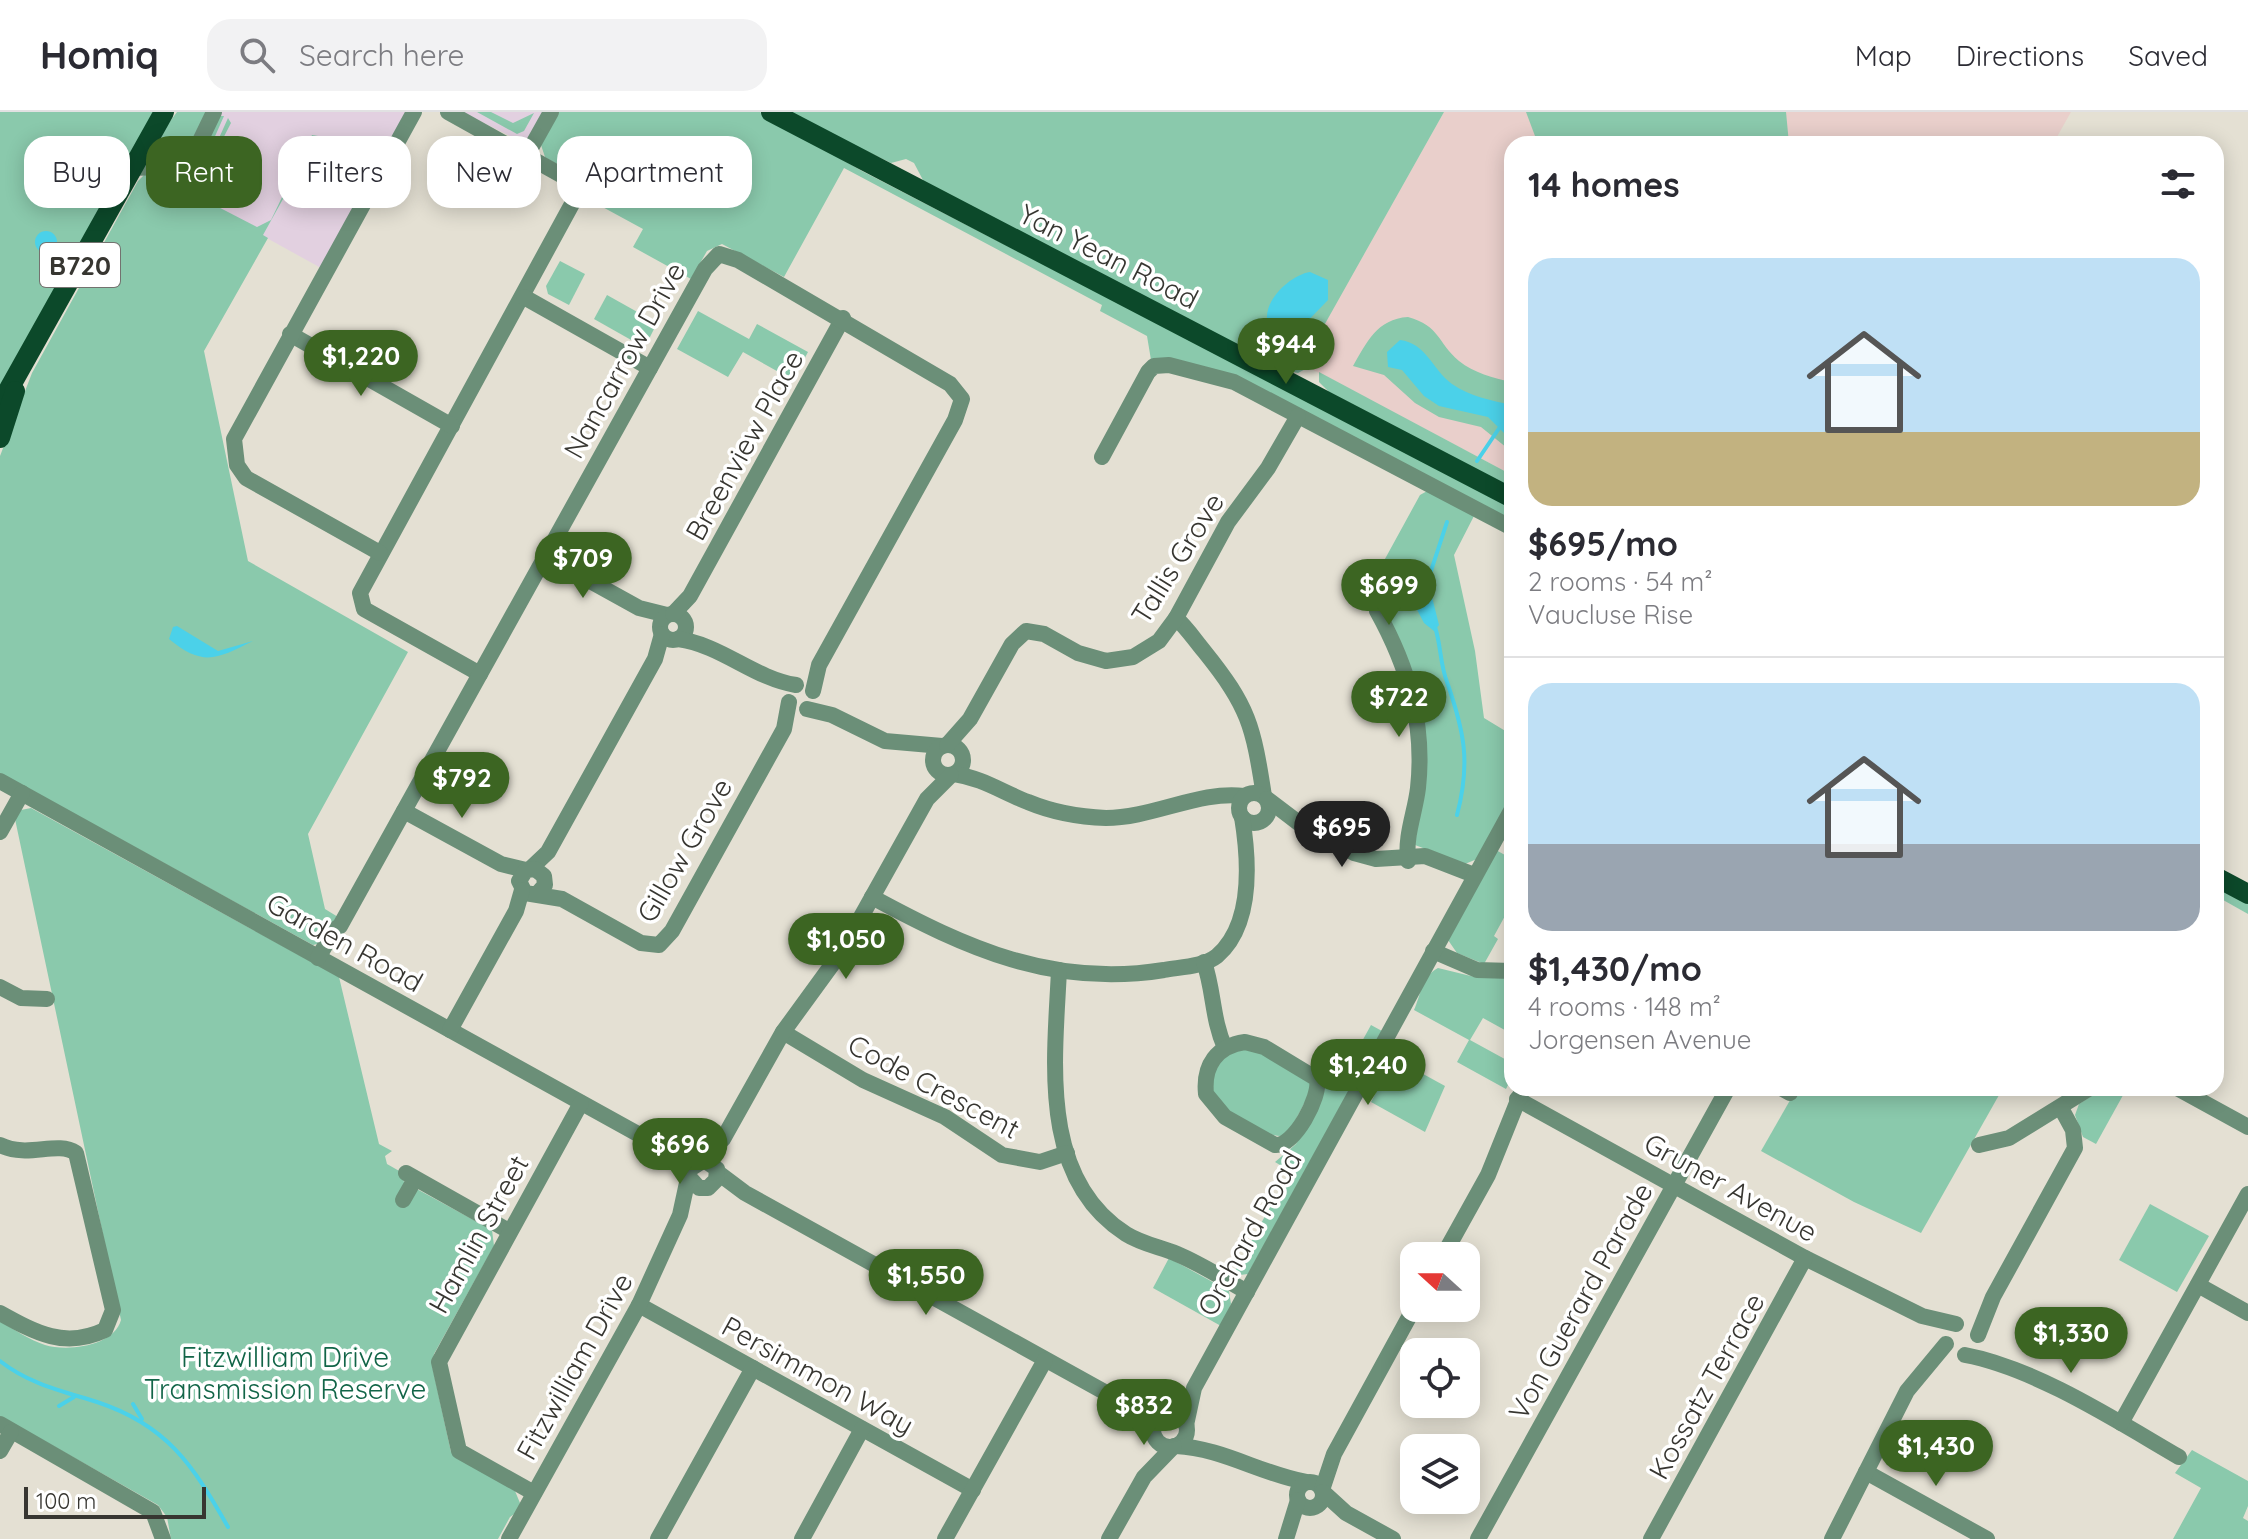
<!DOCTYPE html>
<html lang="en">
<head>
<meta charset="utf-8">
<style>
  body { margin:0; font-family:Quicksand,sans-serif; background:#f2f2f3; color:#2b2b33; height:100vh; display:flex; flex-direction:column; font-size:30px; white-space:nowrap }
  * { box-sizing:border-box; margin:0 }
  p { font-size:26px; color:#7c7c81 }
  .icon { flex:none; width:44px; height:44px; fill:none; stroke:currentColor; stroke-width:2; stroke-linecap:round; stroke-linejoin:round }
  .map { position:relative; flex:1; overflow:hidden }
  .details { position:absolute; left:1504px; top:24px; width:720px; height:960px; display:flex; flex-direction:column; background:#fff; border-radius:24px; box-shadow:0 4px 20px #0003 }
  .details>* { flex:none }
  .top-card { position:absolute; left:24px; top:24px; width:760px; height:72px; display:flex; gap:16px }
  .needle { width:52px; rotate:291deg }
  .buttons { position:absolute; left:1400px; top:1130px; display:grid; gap:16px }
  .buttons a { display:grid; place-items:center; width:80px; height:80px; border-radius:16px; background:#fff; box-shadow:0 4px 20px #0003; font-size:40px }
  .scale { position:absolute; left:24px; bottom:20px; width:182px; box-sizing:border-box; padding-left:8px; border:4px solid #373631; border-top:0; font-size:22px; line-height:28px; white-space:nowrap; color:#373631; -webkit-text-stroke:6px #fff; paint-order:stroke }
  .price { position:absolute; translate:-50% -68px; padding:0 18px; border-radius:28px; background:#3c6522; color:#fff; font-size:26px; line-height:52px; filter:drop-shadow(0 2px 4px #0008) }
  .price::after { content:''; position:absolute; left:50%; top:48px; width:24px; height:18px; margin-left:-12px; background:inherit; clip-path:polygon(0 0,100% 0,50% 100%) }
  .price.on { background:#222; color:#fff }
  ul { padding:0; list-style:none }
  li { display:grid; align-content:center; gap:16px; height:424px; padding:0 24px }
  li+li { border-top:2px solid #e1e1e2 }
  li span { display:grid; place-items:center; height:248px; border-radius:24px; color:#555 }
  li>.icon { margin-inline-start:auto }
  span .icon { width:144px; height:144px; fill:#fffc; stroke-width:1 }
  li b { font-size:34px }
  h2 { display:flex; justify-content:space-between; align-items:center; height:96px; padding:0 24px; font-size:34px }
  .pill { padding:0 28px; border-radius:24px; background:#fff; box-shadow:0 4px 20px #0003; font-size:28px; line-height:72px }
  .pill.on { background:#3c6522; color:#fff }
  header { display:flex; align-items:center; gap:48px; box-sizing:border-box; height:112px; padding:0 40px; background:#fff; border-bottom:2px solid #e1e1e2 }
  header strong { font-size:38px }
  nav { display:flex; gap:44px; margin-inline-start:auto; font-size:28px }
  .search { width:560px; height:72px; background:#f2f2f3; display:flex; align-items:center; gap:20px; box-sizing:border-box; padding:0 28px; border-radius:24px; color:#7c7c81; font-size:30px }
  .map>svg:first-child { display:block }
  .commercial { fill:#e2d0e0 }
  .education { fill:#e9cfcb }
  .green { fill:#8ac9ac }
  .water { fill:#4bd1e9 }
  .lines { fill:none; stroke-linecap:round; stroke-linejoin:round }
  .stream { stroke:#4bd1e9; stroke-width:4 }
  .minor { stroke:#6b8f78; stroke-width:16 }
  .major { stroke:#0c492a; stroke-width:20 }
  .labels { text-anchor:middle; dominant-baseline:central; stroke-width:7; stroke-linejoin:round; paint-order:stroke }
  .shield { fill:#fff; stroke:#73726f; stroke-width:2 }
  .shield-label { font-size:26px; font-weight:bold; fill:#373631 }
  .street-label { font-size:28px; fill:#373631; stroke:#fff }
  .park-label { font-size:28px; fill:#126548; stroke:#fff }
</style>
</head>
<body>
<header>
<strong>Homiq</strong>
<div class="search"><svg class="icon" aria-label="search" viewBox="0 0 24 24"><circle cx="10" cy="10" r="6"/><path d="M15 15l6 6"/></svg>Search here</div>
<nav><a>Map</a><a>Directions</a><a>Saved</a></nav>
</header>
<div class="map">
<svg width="2248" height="1427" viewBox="0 0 2248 1427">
  <rect width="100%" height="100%" fill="#e4e0d3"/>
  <!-- commercial -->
  <g class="commercial">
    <path d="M220,0H407L321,156L149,61Z"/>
    <path d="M462,0H544L528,26L520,29Z"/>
  </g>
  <!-- education -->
  <path class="education" d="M1444,0H2071L2053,32H1512V363L1302,252Z"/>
  <!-- green -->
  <g class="green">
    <path d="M0,0H159L0,281Z"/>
    <path d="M177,0H208L187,47L152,49L165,16Z"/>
    <path d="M477,0H491L513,11L534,1L524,19L517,22Z"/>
    <path d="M559,0H760L862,59L1512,394V411L1295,296L1151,248L1147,224L1100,199L1102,193L844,56L784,165L722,132L707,139L691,167L633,135L643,117L586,86C590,62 561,56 545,45L541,33Z"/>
    <path d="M786,0H1444L1303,251L1309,255L1298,261L1284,258L924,70L914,51L906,47L891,51Z"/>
    <path d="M1526,0H1786L1789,32H1538Z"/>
    <path d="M218,4H224L189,83L193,84L228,6L231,11L200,71L197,84L257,115L271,108L312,23L318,24L263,123L268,126L204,239L248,449L408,540L308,722L325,797L338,805L317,832L313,833L0,661V344L32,261L138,69L144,63L182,61Z"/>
    <path d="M560,149L585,162L569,193L548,182L546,174Z"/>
    <path d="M607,183L657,211L647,231L640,233L594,207Z"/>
    <path d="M698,199L749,227L757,212L808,240L793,268L743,240L728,265L677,237Z"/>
    <path d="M1408,205C1440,214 1437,230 1459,249C1474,261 1493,266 1512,270V340L1481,315L1439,305L1415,291L1384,263L1353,254C1367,230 1377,207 1408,205Z"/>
    <path d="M1319,260L1512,363V377L1329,280L1319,270Z"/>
    <path d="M1429,378L1475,402L1454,443L1475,539L1484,606L1512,623V685L1477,747L1465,752L1415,733L1424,665L1386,499L1389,482L1383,480L1374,467L1420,383Z"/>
    <path d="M31,696L339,865L379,1032L392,1039L385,1044L387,1052L401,1060L404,1070L492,1118L494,1134L434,1242L432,1253L451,1340L515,1379L520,1391L517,1400L510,1405L498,1427H171L167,1405L158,1393L0,1304V1209C14,1217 29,1228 45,1233C68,1240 114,1234 121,1208L15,707L21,698Z"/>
    <path d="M1496,738L1512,747V791L1494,824L1498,827L1484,852L1457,841L1448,828Z"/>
    <path d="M2216,775L2248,792V802L2216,784Z"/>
    <path d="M1438,856L1479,866H1512V922L1483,906L1470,928L1512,951V965L1506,977L1457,950L1469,928L1414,898C1421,883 1421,865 1438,856Z"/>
    <path d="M1371,913L1382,919L1248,1162L1232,1164L1290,1059L1275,1050L1296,1032L1324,980L1329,955L1344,962Z"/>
    <path d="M1255,937L1304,963L1313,975L1287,1024C1268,1027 1223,1005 1214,986C1211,979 1213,968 1212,960L1230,939Z"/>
    <path d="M1394,946L1445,974L1425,1020L1371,990Z"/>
    <path d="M1797,976H2003L1921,1121L1854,1090L1761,1039Z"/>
    <path d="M2104,976H2127L2096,1032L2083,1025L2075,1003L2079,992Z"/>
    <path d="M2150,1092L2209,1124L2177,1180L2119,1148Z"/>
    <path d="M1169,1146L1229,1179L1231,1192L1221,1214L1153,1176Z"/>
    <path d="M2192,1338L2248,1369V1394L2243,1406L2248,1409V1427H2173L2201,1376L2175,1361Z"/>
  </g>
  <!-- water -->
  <g class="water">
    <circle cx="46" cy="130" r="11"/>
    <path d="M1310,160L1328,168V188L1296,221L1282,223L1268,212C1261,190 1290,163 1310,160Z"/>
    <path d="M1400,228C1426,231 1432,257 1452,272C1471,285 1490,288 1512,293V329L1488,305L1439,294L1424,284L1402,258L1388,255L1387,240Z"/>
    <path d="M1426,460L1431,459L1435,465L1431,481L1439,513L1434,519L1424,511L1413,490Z"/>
    <path d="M177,514L218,539L253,529C218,546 204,556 169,527L173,515Z"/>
  </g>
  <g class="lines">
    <!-- stream -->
    <g class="stream">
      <path d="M1477,349L1502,312"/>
      <path d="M1429,465L1447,410"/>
      <path d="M1435,515C1441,533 1440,552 1447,570C1464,619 1471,650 1457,703"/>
      <path d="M0,1249C29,1272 62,1279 97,1290C167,1313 193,1353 228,1415"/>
      <path d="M133,1292L142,1307"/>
      <path d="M59,1294L74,1285"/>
    </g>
    <!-- minor -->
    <g class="minor">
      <path d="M448,0L570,68L578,81L360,481L364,497L480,562"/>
      <path d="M527,43L551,0"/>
      <path d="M133,56L188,54L214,0"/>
      <path d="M524,185L650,256"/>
      <path d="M290,222L452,314"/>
      <path d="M1102,345L1148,260L1154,254L1169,253L1234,270L1512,416"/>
      <path d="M380,441L246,366L237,353L234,327L414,0"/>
      <path d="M545,444L639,496L667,503"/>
      <path d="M1377,499C1408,555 1425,611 1418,676C1415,701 1405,723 1408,749"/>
      <circle cx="673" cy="515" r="13"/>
      <path d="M673,502L690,484L843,206"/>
      <path d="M1176,506C1187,516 1194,527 1204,539C1249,595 1253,613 1264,684"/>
      <path d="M678,527C722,533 753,566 796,573"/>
      <path d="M807,597L832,603L885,629L942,634"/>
      <circle cx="948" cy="648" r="15"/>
      <path d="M947,633L970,607L1012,532L1026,519L1044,522L1078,541L1106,549L1133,545L1159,529L1176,506L1228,410L1268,356L1298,304"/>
      <path d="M954,662C982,666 1002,680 1028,690C1052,700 1079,705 1106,706C1152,706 1201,678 1244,684"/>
      <path d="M0,669L665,1037L699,1049"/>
      <circle cx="1254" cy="696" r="15"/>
      <path d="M1267,687L1300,712L1354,741L1376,747L1425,744L1474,763"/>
      <path d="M404,699L501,752L526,758"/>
      <path d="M0,720L22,681"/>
      <path d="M530,757L548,740L655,547L662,522"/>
      <path d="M537,782L545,773L544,764L535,757L526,758L519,769L525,781L562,787L641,831L659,833L672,819L784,617L789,590"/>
      <path d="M872,785C966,836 1053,876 1164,858C1180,855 1203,855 1217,844C1254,812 1249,748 1242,705"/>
      <path d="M1433,839L1477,858L1512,859"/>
      <path d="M318,846L334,818L340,814L705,157L719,142L738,148L950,272L962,287L955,308L819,553L813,579"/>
      <path d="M1204,850C1214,879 1212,907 1225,936"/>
      <path d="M1059,858C1055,946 1038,1066 1126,1122C1142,1132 1160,1135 1177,1142C1201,1152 1224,1167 1247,1180"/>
      <path d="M0,875L21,886L47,887"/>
      <path d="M450,918L516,799L522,778"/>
      <path d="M783,920L863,968L945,1005L1002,1043L1040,1050L1067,1041"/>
      <path d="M1245,930L1264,935L1317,967C1321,985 1294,1035 1275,1033L1225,1005L1206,982C1203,953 1217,934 1245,930Z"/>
      <path d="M1781,976L1790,981"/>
      <path d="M2177,976L2248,1015"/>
      <path d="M1517,987L1805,1146L1922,1204L1956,1212"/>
      <path d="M0,1033C29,1047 56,1028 76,1041L113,1198L105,1218C65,1237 36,1221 0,1201"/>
      <path d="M1979,1033L2009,1026L2090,976"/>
      <path d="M700,1049L723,1027L783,920L842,839L927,687L951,663"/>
      <path d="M717,1060L745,1081L1128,1293L1164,1302"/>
      <path d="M406,1061L509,1119"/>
      <path d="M403,1088L415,1067"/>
      <path d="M1443,1144L1488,1063L1523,976"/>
      <path d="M2198,1173L2248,1201"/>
      <path d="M639,1193L973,1378"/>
      <path d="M1978,1223L1993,1185L2075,1036L2073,1018L2061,996"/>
      <path d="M1965,1243C2035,1256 2117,1309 2179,1345"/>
      <circle cx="1170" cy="1318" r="17"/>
      <path d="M2121,1311L2248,1082"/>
      <path d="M0,1312L153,1400L163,1427"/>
      <path d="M1186,1313L1194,1276L1512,697"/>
      <path d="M1176,1334C1222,1336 1261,1362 1306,1370"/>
      <path d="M0,1339L11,1320"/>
      <path d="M1866,1360L1987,1427"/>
      <circle cx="1310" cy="1383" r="13"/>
      <path d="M1322,1378L1334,1342L1414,1196"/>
      <path d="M1323,1380L1346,1401L1393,1427"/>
      <path d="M534,1381L459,1339L439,1250L581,991"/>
      <path d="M509,1427L639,1193L680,1103L690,1057L704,1048L717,1057L716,1068L708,1076H699L690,1066"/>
      <path d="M658,1427L753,1256"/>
      <path d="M802,1427L862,1317"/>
      <path d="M945,1427L1045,1248"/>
      <path d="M1109,1427L1144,1365L1174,1334"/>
      <path d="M1286,1427L1298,1388"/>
      <path d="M1478,1427L1728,976"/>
      <path d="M1651,1427L1805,1146"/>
      <path d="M1832,1427L1907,1279L1946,1232"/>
    </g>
    <!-- major -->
    <g class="major">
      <path d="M771,0L1512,386"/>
      <path d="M0,293L164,0"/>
      <path d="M0,326L15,279"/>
      <path d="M2216,765L2248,782"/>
    </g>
  </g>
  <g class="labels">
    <!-- shield labels -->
    <rect class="shield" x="40" y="131" width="80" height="44" rx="6"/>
    <g class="shield-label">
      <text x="80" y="153">B720</text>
    </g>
    <!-- street labels -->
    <g class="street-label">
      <text transform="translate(1109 144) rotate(27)">Yan Yean Road</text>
      <text transform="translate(624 248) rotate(-61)">Nancarrow Drive</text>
      <text transform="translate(744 333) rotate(-61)">Breenview Place</text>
      <text transform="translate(1177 446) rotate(-58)">Tallis Grove</text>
      <text transform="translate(684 738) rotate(-60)">Gillow Grove</text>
      <text transform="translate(345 830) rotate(29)">Garden Road</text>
      <text transform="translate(934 974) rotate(28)">Code Crescent</text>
      <text transform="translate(1731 1075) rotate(29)">Gruner Avenue</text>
      <text transform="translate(1249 1121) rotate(-61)">Orchard Road</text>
      <text transform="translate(478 1122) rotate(-61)">Hamlin Street</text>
      <text transform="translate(1580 1189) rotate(-61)">Von Guerard Parade</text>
      <text transform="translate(574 1254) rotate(-61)">Fitzwilliam Drive</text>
      <text transform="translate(818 1263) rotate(29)">Persimmon Way</text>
      <text transform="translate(1706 1274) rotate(-61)">Kossatz Terrace</text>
    </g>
    <!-- park labels -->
    <g class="park-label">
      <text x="285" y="1244">Fitzwilliam Drive<tspan x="285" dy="32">Transmission Reserve</tspan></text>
    </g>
  </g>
</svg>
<div class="buttons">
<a><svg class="needle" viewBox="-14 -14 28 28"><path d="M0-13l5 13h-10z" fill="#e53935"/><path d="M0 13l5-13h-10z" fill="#7c7c81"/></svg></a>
<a><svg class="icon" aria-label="locate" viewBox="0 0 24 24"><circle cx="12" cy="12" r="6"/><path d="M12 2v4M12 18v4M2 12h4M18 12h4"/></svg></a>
<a><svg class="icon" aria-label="layers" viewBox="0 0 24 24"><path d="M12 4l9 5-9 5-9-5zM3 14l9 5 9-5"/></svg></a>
</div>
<div class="scale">100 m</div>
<b class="price" style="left:1286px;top:274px">$944</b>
<b class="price" style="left:361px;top:286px">$1,220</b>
<b class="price" style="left:583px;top:488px">$709</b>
<b class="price" style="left:1389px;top:515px">$699</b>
<b class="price" style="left:1399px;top:627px">$722</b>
<b class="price" style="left:462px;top:708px">$792</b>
<b class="price on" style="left:1342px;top:757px">$695</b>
<b class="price" style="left:846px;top:869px">$1,050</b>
<b class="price" style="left:1368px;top:995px">$1,240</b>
<b class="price" style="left:680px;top:1074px">$696</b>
<b class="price" style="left:926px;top:1205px">$1,550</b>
<b class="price" style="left:2071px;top:1263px">$1,330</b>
<b class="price" style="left:1144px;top:1335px">$832</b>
<b class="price" style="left:1936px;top:1376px">$1,430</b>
<div class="top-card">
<a class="pill">Buy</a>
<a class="pill on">Rent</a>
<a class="pill">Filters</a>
<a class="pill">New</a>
<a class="pill">Apartment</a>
</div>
<section class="details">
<h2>14 homes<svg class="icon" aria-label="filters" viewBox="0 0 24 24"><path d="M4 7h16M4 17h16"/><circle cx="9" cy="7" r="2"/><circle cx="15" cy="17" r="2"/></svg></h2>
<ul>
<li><span style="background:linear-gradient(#bfe0f5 70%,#c2b280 0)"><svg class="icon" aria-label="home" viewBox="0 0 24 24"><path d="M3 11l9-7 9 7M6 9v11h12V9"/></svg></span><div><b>$695/mo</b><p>2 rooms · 54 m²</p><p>Vaucluse Rise</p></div></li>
<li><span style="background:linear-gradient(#bfe0f5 65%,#9aa5b1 0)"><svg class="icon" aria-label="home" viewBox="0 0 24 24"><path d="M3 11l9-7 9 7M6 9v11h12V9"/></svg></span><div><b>$1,430/mo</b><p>4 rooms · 148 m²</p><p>Jorgensen Avenue</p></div></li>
</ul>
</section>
</div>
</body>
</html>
